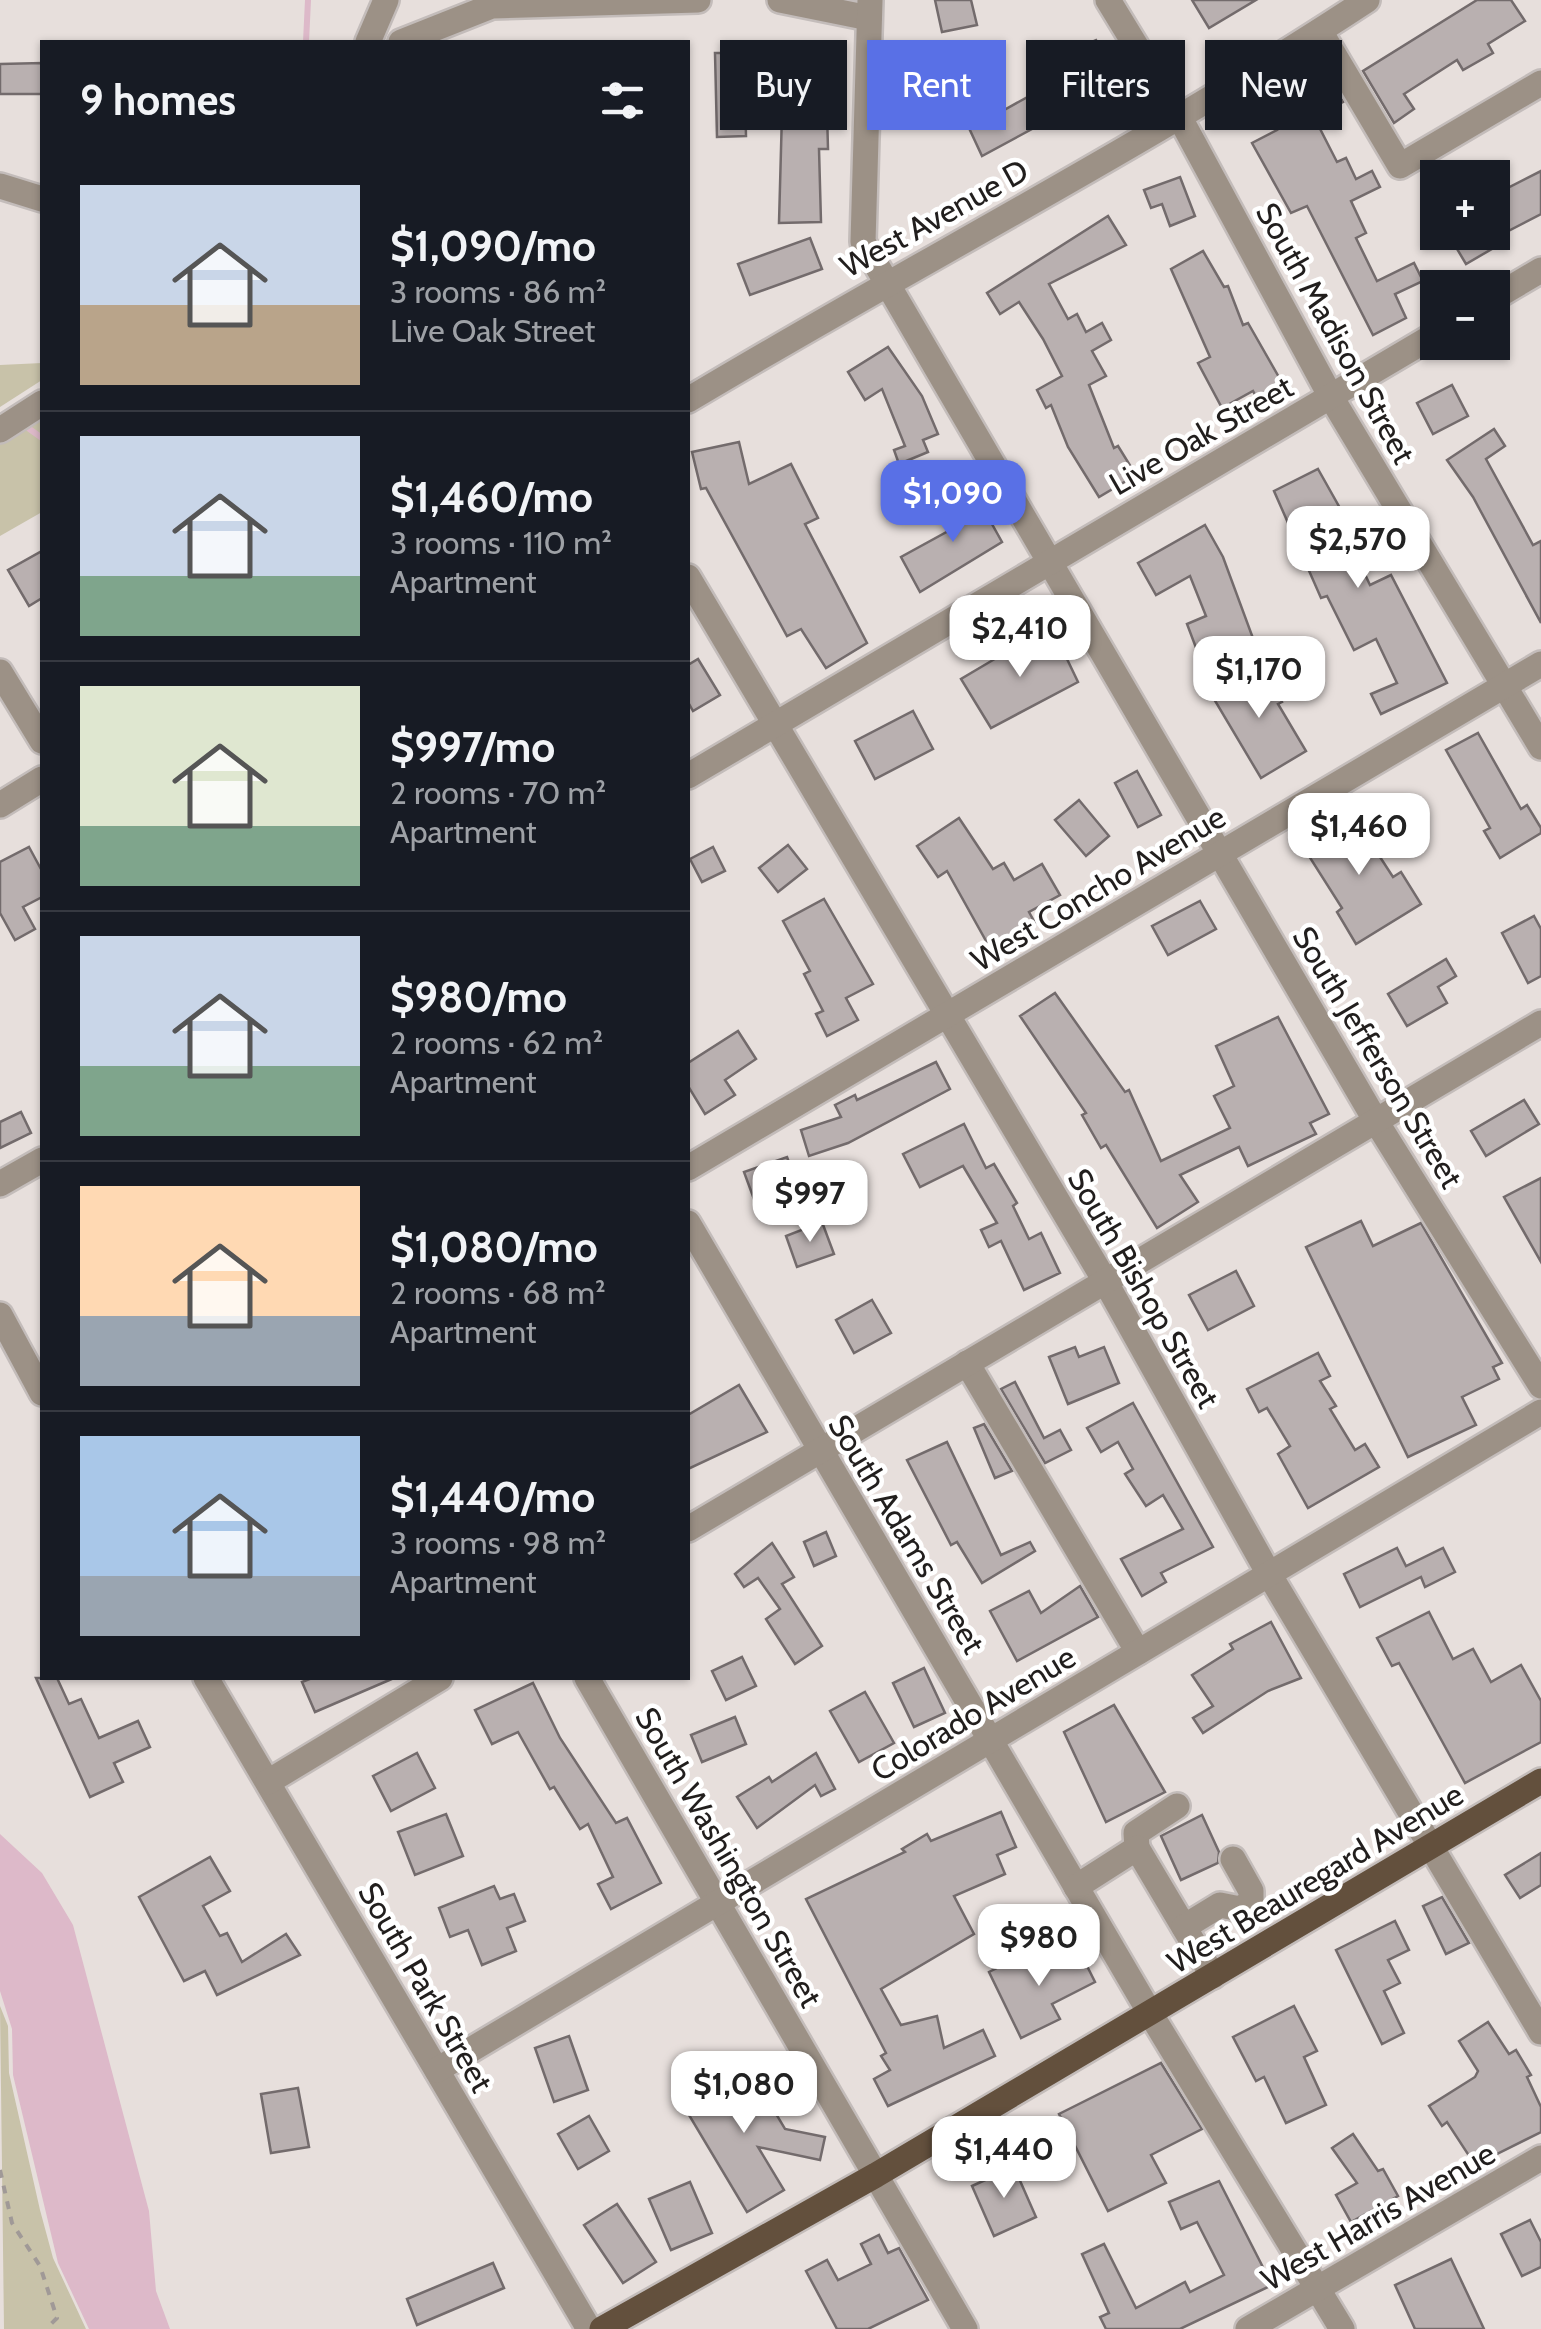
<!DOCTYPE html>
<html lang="en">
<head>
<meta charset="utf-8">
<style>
  body { margin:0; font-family:Cabin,sans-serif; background:#242831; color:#f1f3f6; height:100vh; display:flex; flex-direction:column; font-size:38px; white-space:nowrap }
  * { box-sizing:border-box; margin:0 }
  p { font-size:32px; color:#9ea1a6 }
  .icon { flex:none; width:55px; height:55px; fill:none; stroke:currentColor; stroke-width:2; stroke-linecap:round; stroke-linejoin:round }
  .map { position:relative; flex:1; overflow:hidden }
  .drawer { position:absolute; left:40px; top:40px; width:650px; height:1640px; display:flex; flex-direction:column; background:#171b24; border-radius:0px; box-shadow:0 2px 8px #0004 }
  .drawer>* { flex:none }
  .banner { position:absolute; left:720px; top:40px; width:670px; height:90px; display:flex; gap:20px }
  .fabs { position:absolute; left:1420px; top:160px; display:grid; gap:20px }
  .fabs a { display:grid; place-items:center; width:90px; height:90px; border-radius:0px; background:#171b24; box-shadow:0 2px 8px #0004; font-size:50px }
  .price { position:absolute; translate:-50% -85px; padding:0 22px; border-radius:20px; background:#fff; color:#222; font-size:32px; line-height:65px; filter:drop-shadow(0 2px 5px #0008) }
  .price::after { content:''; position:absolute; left:50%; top:60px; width:30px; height:22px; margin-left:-15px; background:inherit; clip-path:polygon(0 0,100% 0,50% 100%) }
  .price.selected { background:#5970e6; color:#fff }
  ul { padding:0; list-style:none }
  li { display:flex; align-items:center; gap:30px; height:250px; padding:0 40px }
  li+li { border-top:2px solid #363941 }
  li span { display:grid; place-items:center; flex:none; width:280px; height:200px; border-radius:0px; color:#555 }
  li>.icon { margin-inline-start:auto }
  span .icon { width:120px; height:120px; fill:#fffc; stroke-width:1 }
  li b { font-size:42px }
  h2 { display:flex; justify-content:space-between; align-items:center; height:120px; padding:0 40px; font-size:42px }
  .pill { padding:0 35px; border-radius:0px; background:#171b24; box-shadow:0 2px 8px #0004; font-size:35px; line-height:90px }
  .pill.selected { background:#5970e6; color:#fff }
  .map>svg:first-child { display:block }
  .green { fill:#c8c2a9 }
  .water { fill:#ddb9c9 }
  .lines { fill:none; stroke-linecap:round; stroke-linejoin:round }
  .stream { stroke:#ddb9c9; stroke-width:6 }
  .building { fill:#b9b0b0; stroke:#736b6c; stroke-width:2.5 }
  .minor-casing { stroke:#c3bcba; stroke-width:30 }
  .major-casing { stroke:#c3bcba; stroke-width:30 }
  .path { stroke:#a09997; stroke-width:4; stroke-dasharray:8 8; stroke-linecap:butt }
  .minor { stroke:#9c9186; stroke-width:25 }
  .major { stroke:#63503d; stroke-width:25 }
  .labels { text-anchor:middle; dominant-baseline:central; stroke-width:9; stroke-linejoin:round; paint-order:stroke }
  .street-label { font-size:32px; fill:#211e1d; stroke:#fff }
</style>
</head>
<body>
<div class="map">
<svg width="1541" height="2329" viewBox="0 0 1541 2329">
  <rect width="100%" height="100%" fill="#e7dfdc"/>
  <!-- green -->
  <g class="green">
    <path d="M42,363V380L0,407V365Z"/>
    <path d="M42,413V512L0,536V443Z"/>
    <path d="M0,2006L8,2026L9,2073L40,2210L53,2258L86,2329H4Z"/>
  </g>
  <!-- water -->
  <path class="water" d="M0,1834L42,1873L73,1925L149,2211L156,2291L170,2329H89L58,2263L13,2075L12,2029L0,1991Z"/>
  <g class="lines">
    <!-- stream -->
    <g class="stream">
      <path d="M306,42L308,0"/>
      <path d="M28,428L42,438"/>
    </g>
  </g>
  <!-- building -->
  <g class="building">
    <path d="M935,0H971L977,25L942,32Z"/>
    <path d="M1192,0H1256L1209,28Z"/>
    <path d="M1477,0H1511L1525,21L1488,44L1493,53L1463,70L1457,60L1404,94L1414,109L1394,123L1363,71Z"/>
    <path d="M1096,40L1123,92L1088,110L1084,101L982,156L969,128L973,126L948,85L978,68L1004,110L1042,89L1030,69Z"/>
    <path d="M715,53H744L746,136L717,137Z"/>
    <path d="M42,63V94H0V64Z"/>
    <path d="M1330,79L1343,102L1314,117L1337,162L1346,158L1356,179L1372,171L1380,187L1351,201L1366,233L1356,238L1377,281L1414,263L1423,281L1395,294L1406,318L1373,335L1307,206L1291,213L1252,143L1277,130L1268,113L1285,103L1294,121L1310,112L1308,108L1327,95L1321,84Z"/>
    <path d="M827,112L828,149H819L821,222L779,223L782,113Z"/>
    <path d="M1541,171V214L1493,239L1497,246L1466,264L1447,232H1489L1492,239V196Z"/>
    <path d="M1180,177L1195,216L1170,226L1162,204L1151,208L1144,190Z"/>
    <path d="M1108,216L1126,245L1049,284L1068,319L1077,314L1086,332L1102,323L1111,340L1092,351L1106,376L1089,385L1114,448L1118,446L1136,475L1099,497L1068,447L1051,405L1046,408L1037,390L1062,376L1043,339L1019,302L1000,314L987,293Z"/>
    <path d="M810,238L822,269L750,295L738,264Z"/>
    <path d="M1203,251L1224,287L1228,286L1243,325L1248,323L1288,393L1262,408L1253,391L1222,408L1198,363L1210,357L1171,269Z"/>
    <path d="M888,347L922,396L938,434L923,440L928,452L899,464L894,450L905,446L882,389L865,400L848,372Z"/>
    <path d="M1452,385L1468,416L1433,434L1417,403Z"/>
    <path d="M1494,429L1505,446L1486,459L1533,545L1541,541V623L1473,497L1447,460Z"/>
    <path d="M739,442L749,484L791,464L818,518L805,524L867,643L826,668L801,629L787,636L706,488L701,489L692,452Z"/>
    <path d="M1318,469L1363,549L1355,553L1370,585L1391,575L1447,683L1381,714L1371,694L1397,683L1376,639L1354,650L1327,596L1321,598L1274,491Z"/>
    <path d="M974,492L1002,542L920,592L901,557L961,524L950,506Z"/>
    <path d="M1205,525L1223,557L1254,641L1201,661L1187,624L1206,616L1190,576L1156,595L1138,563Z"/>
    <path d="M42,551V598L29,606L8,570Z"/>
    <path d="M1055,634L1078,682L991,728L961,679L998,657Z"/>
    <path d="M698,659L720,695L693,711L688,702V665Z"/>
    <path d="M1263,666L1282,702L1278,704L1306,751L1261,778L1211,694Z"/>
    <path d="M913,711L933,749L875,779L855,741Z"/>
    <path d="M1478,733L1521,809L1527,805L1541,828V833L1500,858L1484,831L1490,828L1446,750Z"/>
    <path d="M1137,771L1161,815L1138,827L1115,783Z"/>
    <path d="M1079,800L1109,836L1086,856L1055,820Z"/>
    <path d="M1350,811L1393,877L1401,872L1421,904L1356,944L1337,912L1342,908L1300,842Z"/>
    <path d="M959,818L993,869L1004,863L1014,880L1042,864L1060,895L1029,912L1035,923L990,948L947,871L938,877L917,846Z"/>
    <path d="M788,845L807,869L778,892L759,868Z"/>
    <path d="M29,847L42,871V897L23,907L35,929L15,940L0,913V862Z"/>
    <path d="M713,847L725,871L702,882L690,859Z"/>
    <path d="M824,899L873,984L846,998L858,1020L827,1036L816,1014L823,1011L804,974L810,971L783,921Z"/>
    <path d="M1200,901L1216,929L1168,955L1152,926Z"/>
    <path d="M1534,916L1541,929V976L1528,983L1502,933Z"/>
    <path d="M1446,959L1456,976L1438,987L1447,1003L1407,1026L1388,994Z"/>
    <path d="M1055,993L1125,1092L1129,1090L1161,1161L1230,1128L1214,1096L1234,1086L1216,1046L1278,1017L1329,1114L1310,1123L1316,1134L1248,1166L1239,1147L1180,1175L1198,1202L1157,1228L1106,1145L1101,1148L1082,1115L1086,1113L1020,1016Z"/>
    <path d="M738,1031L756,1059L725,1080L735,1095L705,1114L688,1086V1063Z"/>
    <path d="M936,1062L950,1089L848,1143L809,1156L801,1130L841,1117L835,1105L855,1095L857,1100Z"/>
    <path d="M1524,1100L1539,1124L1486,1156L1471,1131Z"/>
    <path d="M21,1112L31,1133L0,1148V1122Z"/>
    <path d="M964,1124L986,1168L994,1164L1017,1203L1013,1206L1029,1239L1041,1233L1060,1273L1024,1290L1001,1241L989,1247L981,1230L997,1223L963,1166L920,1187L903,1154Z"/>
    <path d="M787,1157L798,1187L755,1202L744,1172Z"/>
    <path d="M1541,1178V1262L1504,1197Z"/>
    <path d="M1361,1221L1373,1246L1421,1223L1502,1363L1493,1367L1499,1379L1462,1397L1476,1425L1408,1457L1306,1247Z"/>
    <path d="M822,1222L834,1254L797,1267L786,1236Z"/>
    <path d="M1236,1271L1254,1306L1208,1330L1189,1295Z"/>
    <path d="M872,1300L891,1333L854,1353L836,1320Z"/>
    <path d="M1075,1347L1079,1357L1104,1347L1119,1383L1068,1404L1049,1357Z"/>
    <path d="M1318,1353L1330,1376L1320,1381L1336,1406L1330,1409L1355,1450L1365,1444L1379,1467L1308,1508L1278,1454L1290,1446L1267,1408L1259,1412L1247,1389Z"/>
    <path d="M1015,1382L1044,1438L1060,1430L1071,1450L1045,1463L1001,1389Z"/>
    <path d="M739,1385L767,1432L688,1469V1415Z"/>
    <path d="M1133,1403L1213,1547L1161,1573L1166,1582L1142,1596L1121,1559L1183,1529L1163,1495L1146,1506L1125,1474L1133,1469L1118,1442L1101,1452L1087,1428Z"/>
    <path d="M984,1424L1012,1471L995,1478L974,1428Z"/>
    <path d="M947,1442L1001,1555L1030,1542L1035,1551L982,1583L957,1542L951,1545L907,1460Z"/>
    <path d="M826,1532L836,1556L814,1566L804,1542Z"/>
    <path d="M772,1543L794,1577L782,1584L822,1646L795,1664L766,1619L780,1609L758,1578L744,1587L735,1574Z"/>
    <path d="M1397,1548L1406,1566L1443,1548L1455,1572L1425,1587L1421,1577L1360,1607L1344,1574Z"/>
    <path d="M1080,1586L1098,1617L1017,1661L990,1611L1029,1591L1041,1613Z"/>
    <path d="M1429,1612L1453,1659L1473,1649L1491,1682L1521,1665L1541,1701V1742L1465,1783L1399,1663L1392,1666L1377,1638Z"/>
    <path d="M1271,1622L1301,1678L1268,1691L1203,1733L1193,1718L1213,1706L1192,1675L1233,1649L1230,1644Z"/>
    <path d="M742,1657L756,1686L726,1700L712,1671Z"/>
    <path d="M924,1668L945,1713L914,1727L893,1683Z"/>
    <path d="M36,1678H57L69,1704L81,1699L99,1738L138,1721L150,1747L114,1763L123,1782L90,1797Z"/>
    <path d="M312,1678H394L315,1712L302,1682Z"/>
    <path d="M533,1683L560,1738L616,1823L627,1818L661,1883L611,1909L598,1884L613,1877L588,1824L580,1829L554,1787L550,1789L518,1732L492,1744L475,1710Z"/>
    <path d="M865,1692L894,1743L859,1762L830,1711Z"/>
    <path d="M1114,1705L1165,1792L1106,1822L1064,1732Z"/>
    <path d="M735,1717L746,1744L702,1762L691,1735Z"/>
    <path d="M417,1753L435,1788L391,1811L373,1776Z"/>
    <path d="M816,1753L835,1789L821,1796L815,1785L757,1828L737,1797L769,1777L772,1782Z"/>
    <path d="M1001,1812L1016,1847L997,1855L1005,1874L954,1896L974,1934L881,1989L901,2025L937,2016L944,2048L983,2030L995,2056L888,2106L874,2079L890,2070L881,2056L886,2053L806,1899L905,1852L902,1849L927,1834L931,1841Z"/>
    <path d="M446,1814L463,1856L415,1875L398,1832Z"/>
    <path d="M1202,1815L1219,1852L1218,1863L1181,1880L1161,1836Z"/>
    <path d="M1541,1853V1885L1520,1898L1505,1875Z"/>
    <path d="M210,1857L230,1891L203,1906L220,1936L227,1933L242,1962L286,1934L300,1955L217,1995L205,1971L184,1981L139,1897Z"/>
    <path d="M494,1886L500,1899L514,1894L525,1921L507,1928L516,1951L482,1965L468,1930L450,1937L439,1908Z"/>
    <path d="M1442,1897L1469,1943L1446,1954L1423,1906Z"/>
    <path d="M1395,1921L1409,1950L1388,1960L1400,1983L1384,1991L1404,2033L1382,2044L1336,1950Z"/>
    <path d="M1079,1950L1095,1982L1052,2004L1060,2019L1021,2038L989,1972L1027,1953L1036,1972Z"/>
    <path d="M1294,2006L1317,2051L1304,2057L1326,2105L1286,2123L1264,2077L1256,2081L1233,2037Z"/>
    <path d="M1488,2022L1509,2054L1516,2050L1531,2075L1527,2077L1541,2107V2132L1475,2165L1447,2122L1442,2126L1429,2106L1475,2077L1478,2071L1459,2041Z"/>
    <path d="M569,2036L588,2090L554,2102L535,2048Z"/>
    <path d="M1161,2063L1202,2129L1151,2155L1166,2183L1108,2211L1059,2114Z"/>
    <path d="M711,2068L732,2104L760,2087L785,2129L825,2137L820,2160L758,2147L784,2190L747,2212L674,2090Z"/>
    <path d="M298,2088L309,2147L271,2153L261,2094Z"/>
    <path d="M589,2116L609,2151L578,2169L558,2134Z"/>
    <path d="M1353,2134L1378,2171L1383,2169L1398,2196L1351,2222L1336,2195L1357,2183L1332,2148Z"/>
    <path d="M1014,2167L1036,2217L994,2236L972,2186Z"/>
    <path d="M1219,2181L1272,2285L1180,2329H1106L1100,2317L1109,2313L1082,2254L1104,2244L1136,2308L1185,2282L1190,2292L1224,2275L1197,2222L1181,2229L1169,2202Z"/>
    <path d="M690,2182L712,2233L671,2250L649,2199Z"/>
    <path d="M617,2204L656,2262L623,2283L584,2225Z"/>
    <path d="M1530,2220L1541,2242V2267L1522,2276L1501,2234Z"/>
    <path d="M879,2235L888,2253L899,2248L928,2300L868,2329H837L806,2271L827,2260L838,2280L871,2264L861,2244Z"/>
    <path d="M1451,2259L1484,2329H1415L1395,2285Z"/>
    <path d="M493,2263L504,2288L417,2325L407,2299Z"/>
  </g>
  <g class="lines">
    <defs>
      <g id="minor">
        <path d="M780,0L869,18"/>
        <path d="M870,0L863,242L1374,1118L1541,1386"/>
        <path d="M1108,0L1180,118L1331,397L1541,747"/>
        <path d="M1320,31L1400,166L1541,83"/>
        <path d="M368,42L386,0"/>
        <path d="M401,42L492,6L698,0"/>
        <path d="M0,186L42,199"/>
        <path d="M1492,299L1541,270"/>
        <path d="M688,400C913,265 1147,145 1367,0"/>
        <path d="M0,430L42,403"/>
        <path d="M688,577L1105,1281L1269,1574L1541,2032"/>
        <path d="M0,672L42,741"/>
        <path d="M688,776L1438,333"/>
        <path d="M0,805L42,779"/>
        <path d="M688,1168L1541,664"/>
        <path d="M0,1184L42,1160"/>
        <path d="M688,1223L1150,2013L1342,2329"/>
        <path d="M0,1315L42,1393"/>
        <path d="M967,1363L1138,1652"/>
        <path d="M688,1529L1541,1023"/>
        <path d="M206,1678L589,2329"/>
        <path d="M587,1678L965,2329"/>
        <path d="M268,1782L440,1678"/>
        <path d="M1137,1848L1136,1833L1177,1806"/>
        <path d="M1076,1887L1137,1848L1213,1976"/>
        <path d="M1184,1927L1220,1905L1240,1909L1251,1902V1891L1233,1859"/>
        <path d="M437,2070L1541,1412"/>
        <path d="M1248,2329L1541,2158"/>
      </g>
      <path id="major" d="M602,2329L876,2175L1541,1781"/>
    </defs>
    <!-- minor casing -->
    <use href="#minor" class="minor-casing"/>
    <!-- major casing -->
    <use href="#major" class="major-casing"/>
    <!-- path -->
    <path class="path" d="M0,2170L12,2223L40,2266L57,2318L46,2329"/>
    <!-- minor -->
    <use href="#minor" class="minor"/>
    <!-- major -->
    <use href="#major" class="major"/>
  </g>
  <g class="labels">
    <!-- street labels -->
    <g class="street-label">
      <text transform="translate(934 218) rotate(-29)">West Avenue D</text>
      <text transform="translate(1336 333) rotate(61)">South Madison Street</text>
      <text transform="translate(1201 435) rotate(-30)">Live Oak Street</text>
      <text transform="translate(1098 888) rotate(-31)">West Concho Avenue</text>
      <text transform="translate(1378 1057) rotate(59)">South Jefferson Street</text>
      <text transform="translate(1144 1288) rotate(60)">South Bishop Street</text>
      <text transform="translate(907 1534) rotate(59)">South Adams Street</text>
      <text transform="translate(973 1713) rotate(-31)">Colorado Avenue</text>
      <text transform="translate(729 1857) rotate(60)">South Washington Street</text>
      <text transform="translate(1315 1878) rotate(-31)">West Beauregard Avenue</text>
      <text transform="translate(426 1987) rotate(60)">South Park Street</text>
      <text transform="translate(1378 2216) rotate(-30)">West Harris Avenue</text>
    </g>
  </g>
</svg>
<div class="fabs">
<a>+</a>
<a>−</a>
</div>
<b class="price selected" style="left:953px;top:545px">$1,090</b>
<b class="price" style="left:1358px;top:591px">$2,570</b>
<b class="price" style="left:1020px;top:680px">$2,410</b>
<b class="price" style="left:1259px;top:721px">$1,170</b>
<b class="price" style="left:1359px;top:878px">$1,460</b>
<b class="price" style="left:810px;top:1245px">$997</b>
<b class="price" style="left:1039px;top:1989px">$980</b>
<b class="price" style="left:744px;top:2136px">$1,080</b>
<b class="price" style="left:1004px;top:2201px">$1,440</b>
<div class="banner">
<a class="pill">Buy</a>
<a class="pill selected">Rent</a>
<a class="pill">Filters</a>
<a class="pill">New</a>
</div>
<section class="drawer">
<h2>9 homes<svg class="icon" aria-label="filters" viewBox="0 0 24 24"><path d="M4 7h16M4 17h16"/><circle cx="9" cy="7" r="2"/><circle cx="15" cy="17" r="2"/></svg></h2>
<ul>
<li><span style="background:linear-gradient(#c9d6e8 60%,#b9a48a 0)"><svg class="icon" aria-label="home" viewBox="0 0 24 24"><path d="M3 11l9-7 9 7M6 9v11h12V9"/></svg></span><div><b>$1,090/mo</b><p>3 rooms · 86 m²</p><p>Live Oak Street</p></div></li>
<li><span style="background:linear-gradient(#c9d6e8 70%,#7fa58c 0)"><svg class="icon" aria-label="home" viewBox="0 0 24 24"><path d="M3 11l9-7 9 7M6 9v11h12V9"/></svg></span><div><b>$1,460/mo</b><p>3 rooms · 110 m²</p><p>Apartment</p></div></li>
<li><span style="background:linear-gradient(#dfe7d0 70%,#7fa58c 0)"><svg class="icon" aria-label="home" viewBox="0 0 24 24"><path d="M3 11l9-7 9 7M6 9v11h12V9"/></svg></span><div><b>$997/mo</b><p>2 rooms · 70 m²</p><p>Apartment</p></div></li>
<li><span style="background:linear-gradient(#c9d6e8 65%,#7fa58c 0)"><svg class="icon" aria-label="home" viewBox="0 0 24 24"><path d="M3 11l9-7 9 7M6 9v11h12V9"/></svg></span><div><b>$980/mo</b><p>2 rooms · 62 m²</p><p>Apartment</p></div></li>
<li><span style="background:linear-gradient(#ffd9b3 65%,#9aa5b1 0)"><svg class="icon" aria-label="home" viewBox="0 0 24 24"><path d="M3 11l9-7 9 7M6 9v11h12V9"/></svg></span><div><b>$1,080/mo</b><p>2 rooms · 68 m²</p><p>Apartment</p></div></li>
<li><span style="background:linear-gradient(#a9c7e8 70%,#9aa5b1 0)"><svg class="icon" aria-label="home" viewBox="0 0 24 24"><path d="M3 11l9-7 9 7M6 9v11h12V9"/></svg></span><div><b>$1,440/mo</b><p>3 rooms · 98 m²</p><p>Apartment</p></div></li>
</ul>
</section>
</div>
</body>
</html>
